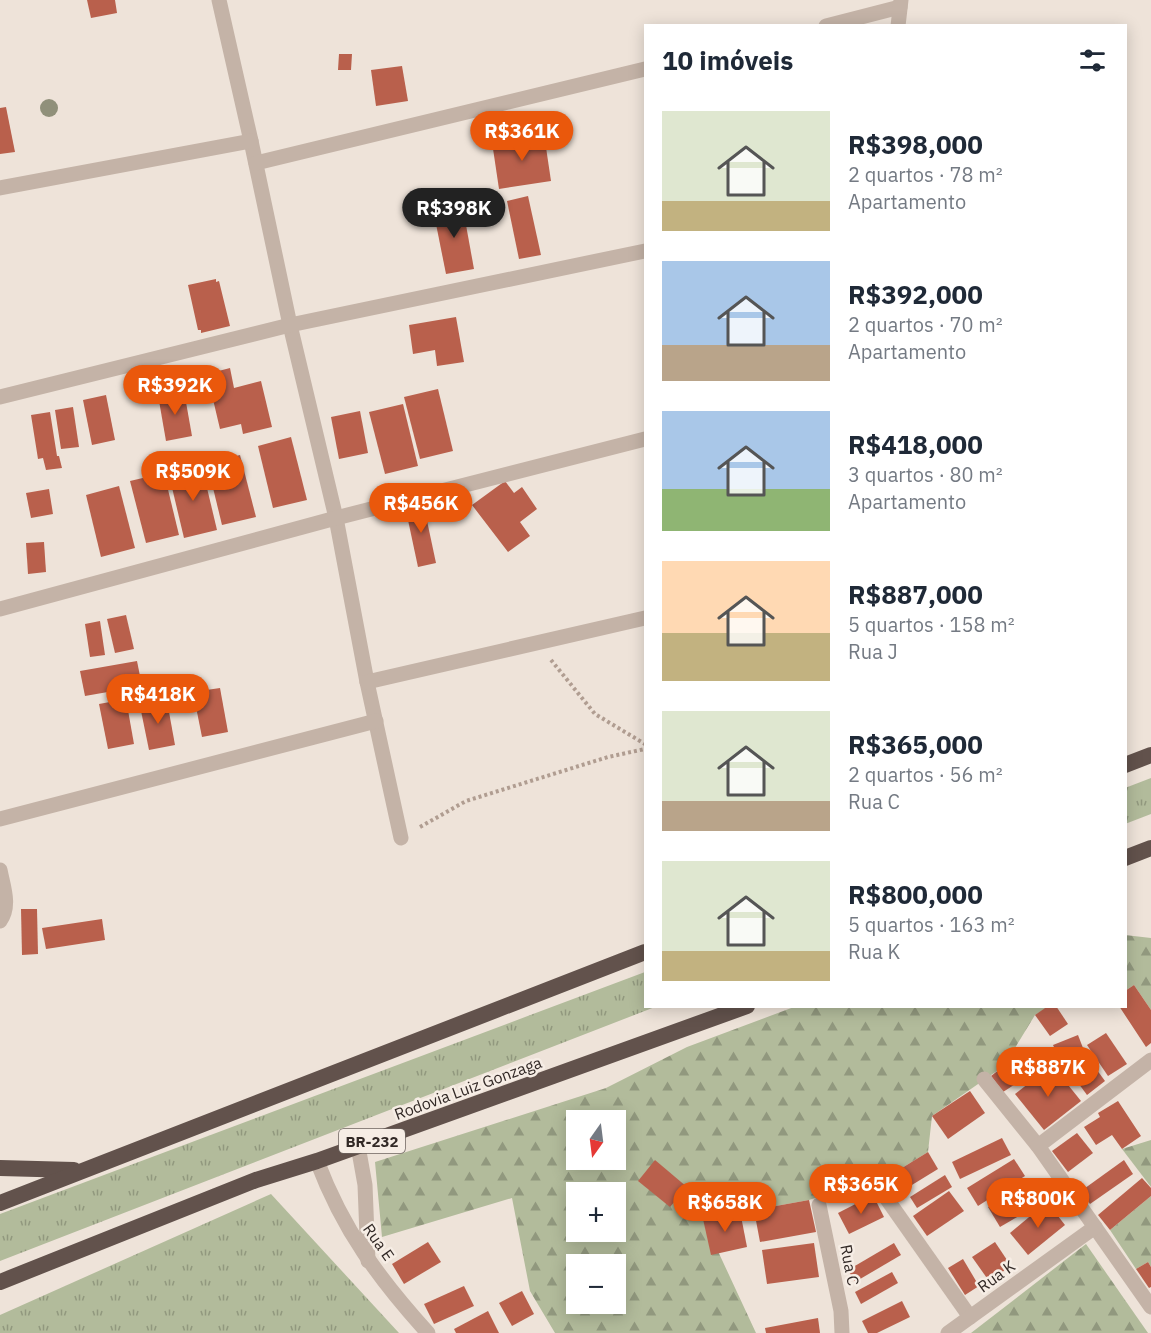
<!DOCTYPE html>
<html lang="pt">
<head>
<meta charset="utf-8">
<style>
  body { margin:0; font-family:"IBM Plex Sans",sans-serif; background:#f2f2f3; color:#1f2937; height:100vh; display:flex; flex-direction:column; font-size:22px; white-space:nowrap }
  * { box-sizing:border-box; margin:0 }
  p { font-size:20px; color:#747a83 }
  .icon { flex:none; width:33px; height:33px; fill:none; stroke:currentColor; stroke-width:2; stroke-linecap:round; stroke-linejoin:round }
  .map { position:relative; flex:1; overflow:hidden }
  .panel { position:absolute; left:644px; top:24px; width:483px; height:984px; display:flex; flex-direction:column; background:#fff; border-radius:0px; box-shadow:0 3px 15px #0003 }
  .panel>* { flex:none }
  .needle { width:39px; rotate:194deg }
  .controls { position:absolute; left:566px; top:1110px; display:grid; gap:12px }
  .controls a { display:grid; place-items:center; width:60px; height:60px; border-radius:0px; background:#fff; box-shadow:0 3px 15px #0003; font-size:30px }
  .price { position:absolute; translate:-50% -51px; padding:0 14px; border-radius:21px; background:#ea580c; color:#fff; font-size:20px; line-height:39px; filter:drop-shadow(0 2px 3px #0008) }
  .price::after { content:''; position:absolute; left:50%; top:36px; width:18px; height:14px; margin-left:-9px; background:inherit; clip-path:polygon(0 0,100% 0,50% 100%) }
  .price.on { background:#222; color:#fff }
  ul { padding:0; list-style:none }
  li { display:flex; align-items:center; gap:18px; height:150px; padding:0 18px }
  li span { display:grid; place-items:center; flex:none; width:168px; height:120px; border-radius:0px; color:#555 }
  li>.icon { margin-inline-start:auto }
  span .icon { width:72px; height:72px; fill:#fffc; stroke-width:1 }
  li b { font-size:26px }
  h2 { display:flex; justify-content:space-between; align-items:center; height:72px; padding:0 18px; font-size:26px }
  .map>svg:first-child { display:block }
  .grass { fill:url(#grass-tufts) }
  .forest { fill:url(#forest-firs); fill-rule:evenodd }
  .building { fill:#b9604c }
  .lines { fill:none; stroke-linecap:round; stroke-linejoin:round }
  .path { stroke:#b09d91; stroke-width:4; stroke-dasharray:3 3; stroke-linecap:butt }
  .minor { stroke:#c4b3a7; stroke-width:15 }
  .trunk { stroke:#62524c; stroke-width:16 }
  .tree { fill:#90907a }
  .labels { text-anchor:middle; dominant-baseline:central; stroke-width:5; stroke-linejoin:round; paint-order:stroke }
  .shield { fill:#f6ede5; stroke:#6d645f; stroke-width:1.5 }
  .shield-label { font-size:15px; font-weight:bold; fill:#322926 }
  .street-label { font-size:16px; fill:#322926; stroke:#f6ede5 }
</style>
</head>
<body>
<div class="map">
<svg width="1151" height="1333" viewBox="0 0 1151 1333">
  <defs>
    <pattern id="grass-tufts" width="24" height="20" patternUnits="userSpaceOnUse" patternTransform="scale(1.5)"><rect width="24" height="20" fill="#b2bb9b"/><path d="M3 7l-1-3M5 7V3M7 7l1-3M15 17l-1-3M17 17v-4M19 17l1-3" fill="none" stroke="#91987e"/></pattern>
    <pattern id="forest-firs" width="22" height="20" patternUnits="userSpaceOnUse" patternTransform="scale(1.5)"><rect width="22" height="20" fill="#b2bb9b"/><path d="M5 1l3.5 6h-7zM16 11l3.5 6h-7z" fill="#91987e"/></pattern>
  </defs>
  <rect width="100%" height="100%" fill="#eee3d9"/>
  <!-- grass -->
  <g class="grass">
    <path d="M1151,778V814L1125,824V788Z"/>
    <path d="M645,972V1006L655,1007L0,1261V1214Z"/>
    <path d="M271,1194L399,1333H0V1315Z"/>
  </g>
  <!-- forest -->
  <g class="forest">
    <path d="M1125,935L1151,938V1010L1134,985L1125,991Z"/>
    <path d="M794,1007H1048L1035,1015L1004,1066L932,1116L928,1152L897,1171L809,1200L703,1219L756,1333H555L530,1291L512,1198L382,1237L375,1162L606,1088L687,1047ZM576,1120H615V1160H576ZM576,1192H615V1232H576ZM576,1264H615V1304H576Z"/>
    <path d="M1151,1140V1187L1122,1149Z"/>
    <path d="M1151,1196V1267L1148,1262L1136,1269L1110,1230Z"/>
    <path d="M1086,1244L1148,1333H971Z"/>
  </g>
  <!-- building -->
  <g class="building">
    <path d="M87,0H115L117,13L91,18Z"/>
    <path d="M339,54H352L351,70H338Z"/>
    <path d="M402,66L408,101L376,106L371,70Z"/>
    <path d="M6,107L15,152L0,154V108Z"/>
    <path d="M544,134L551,181L499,189L492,142Z"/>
    <path d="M528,196L541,255L519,259L507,201Z"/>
    <path d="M462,203L474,269L446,274L433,209Z"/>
    <path d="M216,279V282L219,281L230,326L201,333V330H198L188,285Z"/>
    <path d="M456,317L464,362L437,366L435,350L413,354L409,325Z"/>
    <path d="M230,368L234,388L261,381L272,427L243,434L241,424L220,429L207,374Z"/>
    <path d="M438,389L453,451L420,459L404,397Z"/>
    <path d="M184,391L192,436L166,441L158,395Z"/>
    <path d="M106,395L115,440L92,445L83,400Z"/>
    <path d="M403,404L418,466L385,474L369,412Z"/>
    <path d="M73,407L79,447L61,449L55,410Z"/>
    <path d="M360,411L368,453L339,459L331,417Z"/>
    <path d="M50,412L57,456H59L62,468L46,470L43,458L38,459L31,415Z"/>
    <path d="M291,437L307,500L273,508L258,446Z"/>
    <path d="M240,455L256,517L222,525L207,463Z"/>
    <path d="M202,467L217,530L184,538L169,475Z"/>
    <path d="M164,473L179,535L146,543L130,481Z"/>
    <path d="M505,481L514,493L522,487L537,509L520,522L530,536L508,552L472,505Z"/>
    <path d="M119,486L135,548L101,557L86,495Z"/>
    <path d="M49,489L53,514L31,518L26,493Z"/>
    <path d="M423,502L436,563L418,567L405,506Z"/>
    <path d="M44,542L46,572L28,574L26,543Z"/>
    <path d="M126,615L134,649L115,653L107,619Z"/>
    <path d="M100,621L105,655L90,657L85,624Z"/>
    <path d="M137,661L142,686L85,696L80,671Z"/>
    <path d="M220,688L228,732L202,737L193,692Z"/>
    <path d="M126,699L134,744L108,749L99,704Z"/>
    <path d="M167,701L175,745L149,750L140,706Z"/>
    <path d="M21,909H37L38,954L22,955Z"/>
    <path d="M102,919L105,940L46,949L42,928Z"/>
    <path d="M1134,985L1151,1010V1043L1146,1047L1119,1006H1125V991Z"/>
    <path d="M1048,1006H1056L1068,1024L1050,1036L1035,1015Z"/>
    <path d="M1106,1033L1127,1064L1108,1076L1087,1045Z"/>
    <path d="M1078,1035L1083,1048L1059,1058L1053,1045Z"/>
    <path d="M1083,1051L1105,1081L1087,1095L1065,1065Z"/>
    <path d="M1052,1065L1081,1101L1044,1130L1015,1094Z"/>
    <path d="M1004,1066L1017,1083L1003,1092L991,1076Z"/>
    <path d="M970,1091L985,1113L948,1139L932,1116Z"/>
    <path d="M1118,1101L1141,1136L1122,1149L1112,1135L1096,1145L1084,1127L1100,1117L1098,1113Z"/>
    <path d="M1077,1133L1093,1153L1068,1172L1052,1151Z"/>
    <path d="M1002,1138L1011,1155L960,1179L952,1162Z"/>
    <path d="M928,1152L938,1169L907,1188L897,1171Z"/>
    <path d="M1014,1159L1025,1176L978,1206L967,1188Z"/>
    <path d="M655,1160L687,1187L670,1207L638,1181Z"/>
    <path d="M1124,1160L1133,1174L1090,1204L1081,1191Z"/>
    <path d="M945,1175L952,1187L917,1208L910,1197Z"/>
    <path d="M1142,1178L1151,1188V1196L1110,1230L1098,1215Z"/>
    <path d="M1027,1184L1039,1204L1000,1227L988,1207Z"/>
    <path d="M949,1191L964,1211L927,1236L913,1216Z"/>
    <path d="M873,1195L884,1217L849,1234L838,1213Z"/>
    <path d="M809,1200L816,1232L760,1242L754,1210Z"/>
    <path d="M1047,1202L1065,1225L1028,1255L1010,1233Z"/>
    <path d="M740,1211L747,1247L711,1255L703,1219Z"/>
    <path d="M428,1242L441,1262L404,1284L392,1264Z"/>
    <path d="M995,1242L1011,1266L989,1281L972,1257Z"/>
    <path d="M814,1243L819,1277L767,1284L762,1250Z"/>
    <path d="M894,1243L901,1255L855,1282L848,1270Z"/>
    <path d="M963,1259L979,1286L965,1295L948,1268Z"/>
    <path d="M1148,1262L1151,1267V1287L1149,1288L1136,1269Z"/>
    <path d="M892,1272L898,1283L861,1304L855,1292Z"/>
    <path d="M464,1286L474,1306L434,1324L424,1304Z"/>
    <path d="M522,1291L534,1314L512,1326L499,1303Z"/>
    <path d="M902,1301L910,1317L877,1333H868L862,1321Z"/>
    <path d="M488,1311L499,1333H456L454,1329Z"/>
    <path d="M818,1318L820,1333H766L765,1328Z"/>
  </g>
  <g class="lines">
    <!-- path -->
    <g class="path">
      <path d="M551,660L595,714L645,744"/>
      <path d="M420,827L466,801L608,757L645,749"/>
    </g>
    <!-- minor -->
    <g class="minor">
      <path d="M219,0L251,141L290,325L336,518L367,682L401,838"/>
      <path d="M826,26L900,7"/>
      <path d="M898,26L901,0"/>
      <path d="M256,163L645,69"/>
      <path d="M0,188L251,141"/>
      <path d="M0,397L290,325L645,251"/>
      <path d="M0,609L336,518L645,439"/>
      <path d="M367,682L645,618"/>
      <path d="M0,819L376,721"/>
      <path d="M0,870C3,886 11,906 0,921"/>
      <path d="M984,1079L1038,1146L1151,1307"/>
      <path d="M358,1146L365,1185L368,1261"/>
      <path d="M1038,1146L1151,1060"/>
      <path d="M317,1161C343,1230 379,1279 428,1333"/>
      <path d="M877,1185L970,1317"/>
      <path d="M819,1205L841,1311L842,1333"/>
      <path d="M948,1333L1095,1227"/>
    </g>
    <!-- trunk -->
    <g class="trunk">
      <path d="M1125,765L1151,755"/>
      <path d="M1125,858L1151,848"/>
      <path d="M0,1168L74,1170"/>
      <path d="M0,1203L645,952"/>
      <path d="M0,1282L256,1180L317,1161L747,1006"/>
    </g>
  </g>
  <!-- trees -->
  <circle class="tree" cx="49" cy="108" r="9"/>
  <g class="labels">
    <!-- shield labels -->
    <rect class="shield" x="339" y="1129" width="66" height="24" rx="4.5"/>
    <g class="shield-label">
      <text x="372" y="1141">BR-232</text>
    </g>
    <!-- street labels -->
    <g class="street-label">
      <text transform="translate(468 1088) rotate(-20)">Rodovia Luiz Gonzaga</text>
      <text transform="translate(379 1242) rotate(55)">Rua E</text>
      <text transform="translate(850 1265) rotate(79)">Rua C</text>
      <text transform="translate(996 1276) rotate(-36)">Rua K</text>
    </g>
  </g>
</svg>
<div class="controls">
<a><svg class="needle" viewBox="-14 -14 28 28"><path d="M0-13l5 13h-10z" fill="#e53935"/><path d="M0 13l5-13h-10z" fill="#747a83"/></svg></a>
<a>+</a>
<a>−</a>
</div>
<b class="price" style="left:522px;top:162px">R$361K</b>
<b class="price on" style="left:454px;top:239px">R$398K</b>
<b class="price" style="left:175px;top:416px">R$392K</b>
<b class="price" style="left:193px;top:502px">R$509K</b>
<b class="price" style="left:421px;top:534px">R$456K</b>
<b class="price" style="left:158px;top:725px">R$418K</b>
<b class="price" style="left:1048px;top:1098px">R$887K</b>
<b class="price" style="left:861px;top:1215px">R$365K</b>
<b class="price" style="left:1038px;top:1229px">R$800K</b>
<b class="price" style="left:725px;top:1233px">R$658K</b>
<section class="panel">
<h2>10 imóveis<svg class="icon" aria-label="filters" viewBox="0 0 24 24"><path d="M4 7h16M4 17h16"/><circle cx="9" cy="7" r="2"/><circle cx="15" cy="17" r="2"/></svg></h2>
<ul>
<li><span style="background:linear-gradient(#dfe7d0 75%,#c2b280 0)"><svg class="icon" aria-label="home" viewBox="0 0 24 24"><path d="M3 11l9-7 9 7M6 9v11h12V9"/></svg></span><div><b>R$398,000</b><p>2 quartos · 78 m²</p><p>Apartamento</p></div></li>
<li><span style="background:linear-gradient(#a9c7e8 70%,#b9a48a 0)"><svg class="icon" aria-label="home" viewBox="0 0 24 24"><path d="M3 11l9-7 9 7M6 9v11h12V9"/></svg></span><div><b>R$392,000</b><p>2 quartos · 70 m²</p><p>Apartamento</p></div></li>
<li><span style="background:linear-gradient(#a9c7e8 65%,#8fb573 0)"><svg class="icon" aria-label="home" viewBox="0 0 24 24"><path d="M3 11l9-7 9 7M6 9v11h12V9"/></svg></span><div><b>R$418,000</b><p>3 quartos · 80 m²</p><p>Apartamento</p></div></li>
<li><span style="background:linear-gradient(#ffd9b3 60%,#c2b280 0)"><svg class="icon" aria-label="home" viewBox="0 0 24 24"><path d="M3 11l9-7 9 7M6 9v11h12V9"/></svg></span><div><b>R$887,000</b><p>5 quartos · 158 m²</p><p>Rua J</p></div></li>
<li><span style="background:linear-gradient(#dfe7d0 75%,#b9a48a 0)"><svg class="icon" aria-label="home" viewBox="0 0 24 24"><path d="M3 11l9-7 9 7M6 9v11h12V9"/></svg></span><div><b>R$365,000</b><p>2 quartos · 56 m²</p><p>Rua C</p></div></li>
<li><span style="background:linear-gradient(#dfe7d0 75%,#c2b280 0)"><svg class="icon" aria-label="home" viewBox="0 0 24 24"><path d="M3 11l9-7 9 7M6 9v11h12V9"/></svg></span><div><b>R$800,000</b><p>5 quartos · 163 m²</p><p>Rua K</p></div></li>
</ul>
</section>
</div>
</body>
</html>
